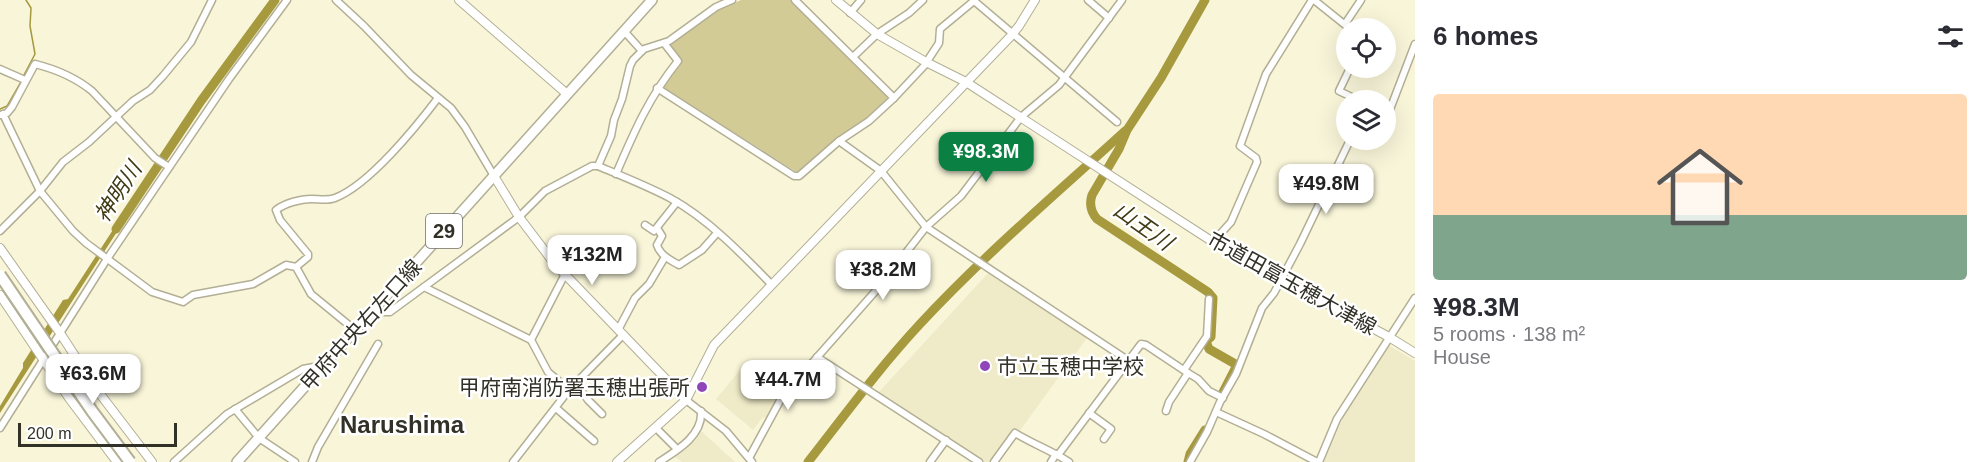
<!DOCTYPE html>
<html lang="en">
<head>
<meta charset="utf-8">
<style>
  body { margin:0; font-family:Arial,"Noto Sans JP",sans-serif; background:#f2f2f3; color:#2b2b33; height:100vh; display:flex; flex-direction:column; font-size:22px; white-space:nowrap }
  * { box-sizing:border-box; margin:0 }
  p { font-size:20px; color:#7c7c81 }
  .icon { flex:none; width:33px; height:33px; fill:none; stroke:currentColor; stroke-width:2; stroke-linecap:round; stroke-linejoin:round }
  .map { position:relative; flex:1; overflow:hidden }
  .side { display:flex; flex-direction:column; background:#fff; width:570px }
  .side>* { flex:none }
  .tools { position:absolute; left:1336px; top:18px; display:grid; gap:12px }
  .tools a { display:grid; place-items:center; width:60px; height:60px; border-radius:50%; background:#fff; box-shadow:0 6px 24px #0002; font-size:30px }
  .scale { position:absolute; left:18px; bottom:15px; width:159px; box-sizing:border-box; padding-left:6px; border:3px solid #323127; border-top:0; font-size:16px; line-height:21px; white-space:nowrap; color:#323127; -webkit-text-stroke:4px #fff; paint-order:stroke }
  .price { position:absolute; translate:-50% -51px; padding:0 14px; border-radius:12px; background:#fff; color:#222; font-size:20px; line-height:39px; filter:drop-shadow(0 2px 3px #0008) }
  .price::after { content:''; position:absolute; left:50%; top:36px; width:18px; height:14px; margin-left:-9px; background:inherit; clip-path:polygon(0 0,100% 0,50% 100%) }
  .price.current { background:#0b8043; color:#fff }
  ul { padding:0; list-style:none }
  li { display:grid; align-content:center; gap:12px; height:318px; padding:0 18px }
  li+li { border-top:2px solid #e1e1e2 }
  li span { display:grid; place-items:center; height:186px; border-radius:6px; color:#555 }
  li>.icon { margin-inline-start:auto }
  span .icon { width:108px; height:108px; fill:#fffc; stroke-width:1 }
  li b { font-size:26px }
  h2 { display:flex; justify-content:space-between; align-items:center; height:72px; padding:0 18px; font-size:26px }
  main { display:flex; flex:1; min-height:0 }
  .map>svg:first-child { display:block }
  .built { fill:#efebc8 }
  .green { fill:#d2cb96 }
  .water { fill:#a6993e }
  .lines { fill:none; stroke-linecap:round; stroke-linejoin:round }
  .stream { stroke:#a6993e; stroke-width:1.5 }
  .river { stroke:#a6993e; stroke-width:9 }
  .minor-casing { stroke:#b2af95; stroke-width:9 }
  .tertiary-casing { stroke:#b2af95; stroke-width:10 }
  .primary-casing { stroke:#b2af95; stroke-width:12 }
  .minor { stroke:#fff; stroke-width:6 }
  .tertiary { stroke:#fff; stroke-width:8 }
  .primary { stroke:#fff; stroke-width:9 }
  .motorway-bridge-casing { stroke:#b2af95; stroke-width:14; stroke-linecap:butt }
  .motorway-bridge { stroke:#fff; stroke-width:10 }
  .poi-dot { fill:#8f46b8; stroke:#fff; stroke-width:2 }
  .labels { text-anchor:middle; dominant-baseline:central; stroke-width:5; stroke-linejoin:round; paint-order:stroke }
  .shield { fill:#fff; stroke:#706f68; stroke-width:1.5 }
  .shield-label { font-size:20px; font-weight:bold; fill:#323127 }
  .street-label { font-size:21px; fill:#323127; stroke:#fff }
  .poi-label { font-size:21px; fill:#323127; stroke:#fff; text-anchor:start }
  .water-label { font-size:22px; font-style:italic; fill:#423c15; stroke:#fff }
  .quarter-label { font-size:24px; font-weight:bold; fill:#323127; stroke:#fff }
</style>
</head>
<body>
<main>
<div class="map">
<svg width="1415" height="462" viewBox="0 0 1415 462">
  <rect width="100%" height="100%" fill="#f8f5d9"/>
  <!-- built -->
  <g class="built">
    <path d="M990,271L1087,338L1019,432L1014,430L990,462H984L877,394Z"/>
    <path d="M1390,346L1415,361V462H1324L1346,411L1387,347Z"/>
    <path d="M749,359L765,379L783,395L769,421L763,417L753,430L716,399Z"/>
    <path d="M700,430L735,462H682L671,454Z"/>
  </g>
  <!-- green -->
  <path class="green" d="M741,0H791L887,95V101C858,127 826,148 798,173L663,88L662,85L682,61L671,47V41L716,11Z"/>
  <!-- water -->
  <path class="water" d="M120,219L124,221L0,413V406L23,368V363L63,300L68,299Z"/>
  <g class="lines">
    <!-- stream -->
    <g class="stream">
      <path d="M24,75L35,54L30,26L31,8L26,0"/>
      <path d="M0,109L7,106L22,80"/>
    </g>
    <!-- river -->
    <g class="river">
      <path d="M1205,0L1161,78L1127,130L1119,149L1092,195C1089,204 1091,212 1097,219L1208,292L1213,298L1211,337L1206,341L1209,349L1237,365L1221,396"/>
      <path d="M116,229L201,101L275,0"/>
      <path d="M808,462C844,416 880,367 920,324C984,255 1056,194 1125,131"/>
      <path d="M1188,462L1190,454L1205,430"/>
    </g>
    <defs>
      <g id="minor">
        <path d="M336,0L364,26L411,75L451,108L465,127L494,176"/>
        <path d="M795,0L894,98"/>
        <path d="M973,0L1117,122"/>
        <path d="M1088,0L1109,18"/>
        <path d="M1314,0L1349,28"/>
        <path d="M850,13L861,0"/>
        <path d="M1345,24L1361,0"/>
        <path d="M624,31L642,51"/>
        <path d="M853,57L877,34L909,13L923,0"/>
        <path d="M1350,68L1339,91L1358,100"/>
        <path d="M0,69L25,80"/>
        <path d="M657,88L794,176H799L839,141L869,121L894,98L924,66L939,43L940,29L975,0"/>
        <path d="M1389,112L1415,44"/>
        <path d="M3,114L40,191L73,231L86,243L152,292L183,302L193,295L253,284L286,265L296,267L311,294L355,330"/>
        <path d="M1,115L7,113L12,107L35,64C55,69 76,78 92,91L155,158L169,167"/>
        <path d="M839,141L881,171L926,227L1129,361"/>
        <path d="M598,166L611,136L614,120L622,99L630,66L633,60L644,49L669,41L716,7L732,0"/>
        <path d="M616,174C634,132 649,97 678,61L664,43"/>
        <path d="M645,225L654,231L677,202"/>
        <path d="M657,228L662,236L657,245C660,255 670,260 679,265L702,250L717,233"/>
        <path d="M0,231L40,191L63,162L89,142L133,101L150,90L163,76L191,42L212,0"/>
        <path d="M1213,242L1231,222L1257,162L1256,158L1240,146L1266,74L1312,0"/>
        <path d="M296,267L308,257V254L280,220L276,210C285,203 301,199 311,199C319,199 327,201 335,198C369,185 416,127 438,98"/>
        <path d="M564,276L531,340L548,372L569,390"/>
        <path d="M424,287L531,340"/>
        <path d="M375,308L384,312H390L519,217L545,191L592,166H598C622,176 647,186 670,198C707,218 742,254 771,284"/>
        <path d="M618,330L635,298L649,284L665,257"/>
        <path d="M817,357L979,462"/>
        <path d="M1184,370L1207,336L1209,299"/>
        <path d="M1188,373L1198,379L1209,391L1223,398"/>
        <path d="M576,383L588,400L602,414"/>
        <path d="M686,400L726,431L752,462"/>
        <path d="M556,408L594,441"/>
        <path d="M235,409L259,438L295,462"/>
        <path d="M1216,412L1264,434L1317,462"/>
        <path d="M1089,413L1111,429L1104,439"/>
        <path d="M0,428L107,259L229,79L287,0"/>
        <path d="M656,428L677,449"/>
        <path d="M1058,455L1141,344L1146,345L1188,373L1169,402L1166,411"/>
        <path d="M749,458L782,397L880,286L926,227L961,196L1021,117L1059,85L1122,0"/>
        <path d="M174,462L227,414L303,369L314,367L320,370"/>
        <path d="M312,462L318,447L378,344"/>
        <path d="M513,462L569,390L623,335"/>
        <path d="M659,462C678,450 703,435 701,411"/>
        <path d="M930,462L946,440"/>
        <path d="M994,462L1015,433C1033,444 1052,451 1069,462"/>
        <path d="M1051,462L1056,454"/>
        <path d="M1190,462L1207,432L1220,402L1236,374L1262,308L1274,293L1300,244L1350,140"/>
        <path d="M1319,462L1337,419L1415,298"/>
      </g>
      <g id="tertiary">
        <path d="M459,0L567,94"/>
        <path d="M836,0L877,34L926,62L966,82L1213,242L1389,337L1415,353"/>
        <path d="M494,176L519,217L554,263L686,400"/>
        <path d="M0,248L60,333L97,390L152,462"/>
        <path d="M0,295L69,398L117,462"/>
        <path d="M617,462L686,400L714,345L1010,37L1019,26L1035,0"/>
      </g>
      <path id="primary" d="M237,462L652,0"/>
    </defs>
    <!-- minor casing -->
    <use href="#minor" class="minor-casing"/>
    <!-- tertiary casing -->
    <use href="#tertiary" class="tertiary-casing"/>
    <!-- primary casing -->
    <use href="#primary" class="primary-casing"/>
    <!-- minor -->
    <use href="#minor" class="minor"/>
    <!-- tertiary -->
    <use href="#tertiary" class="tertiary"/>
    <!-- primary -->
    <use href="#primary" class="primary"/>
    <defs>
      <path id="motorway-bridge" d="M0,275L92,411L130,462"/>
    </defs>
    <!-- motorway-bridge casing -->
    <use href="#motorway-bridge" class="motorway-bridge-casing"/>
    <!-- motorway-bridge -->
    <use href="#motorway-bridge" class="motorway-bridge"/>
  </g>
  <!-- markers -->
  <g class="poi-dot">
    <circle cx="985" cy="366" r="6"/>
    <circle cx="702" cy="387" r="6"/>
  </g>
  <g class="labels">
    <!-- shield labels -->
    <rect class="shield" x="426" y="214" width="36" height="34" rx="4.5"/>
    <g class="shield-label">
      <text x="444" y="231">29</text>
    </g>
    <!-- street labels -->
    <g class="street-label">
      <text transform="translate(1292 283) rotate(29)">市道田富玉穂大津線</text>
      <text transform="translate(361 325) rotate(-48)">甲府中央右左口線</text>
    </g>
    <!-- poi labels -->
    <g class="poi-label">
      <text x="997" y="366">市立玉穂中学校</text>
      <text x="690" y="387" text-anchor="end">甲府南消防署玉穂出張所</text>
    </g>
    <!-- water labels -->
    <g class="water-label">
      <text transform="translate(118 192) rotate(-57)">神明川</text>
      <text transform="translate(1143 226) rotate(35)">山王川</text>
    </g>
    <!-- quarter labels -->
    <g class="quarter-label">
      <text x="402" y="424">Narushima</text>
    </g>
  </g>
</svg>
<div class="tools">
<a><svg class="icon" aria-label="locate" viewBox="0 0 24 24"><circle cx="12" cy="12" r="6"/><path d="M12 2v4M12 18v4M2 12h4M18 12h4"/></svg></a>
<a><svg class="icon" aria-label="layers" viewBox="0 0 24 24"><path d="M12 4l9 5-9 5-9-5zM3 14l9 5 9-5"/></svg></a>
</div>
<div class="scale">200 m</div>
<b class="price current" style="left:986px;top:183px">¥98.3M</b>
<b class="price" style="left:1326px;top:215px">¥49.8M</b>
<b class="price" style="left:592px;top:286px">¥132M</b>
<b class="price" style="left:883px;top:301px">¥38.2M</b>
<b class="price" style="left:93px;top:405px">¥63.6M</b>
<b class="price" style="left:788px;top:411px">¥44.7M</b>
</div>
<section class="side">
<h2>6 homes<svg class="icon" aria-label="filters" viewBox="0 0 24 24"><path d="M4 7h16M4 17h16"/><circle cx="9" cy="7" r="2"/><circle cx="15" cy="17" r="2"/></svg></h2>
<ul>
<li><span style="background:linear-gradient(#ffd9b3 65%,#7fa58c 0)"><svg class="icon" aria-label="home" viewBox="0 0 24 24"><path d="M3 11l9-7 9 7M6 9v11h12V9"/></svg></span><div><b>¥98.3M</b><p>5 rooms · 138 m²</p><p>House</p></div></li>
</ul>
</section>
</main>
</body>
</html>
